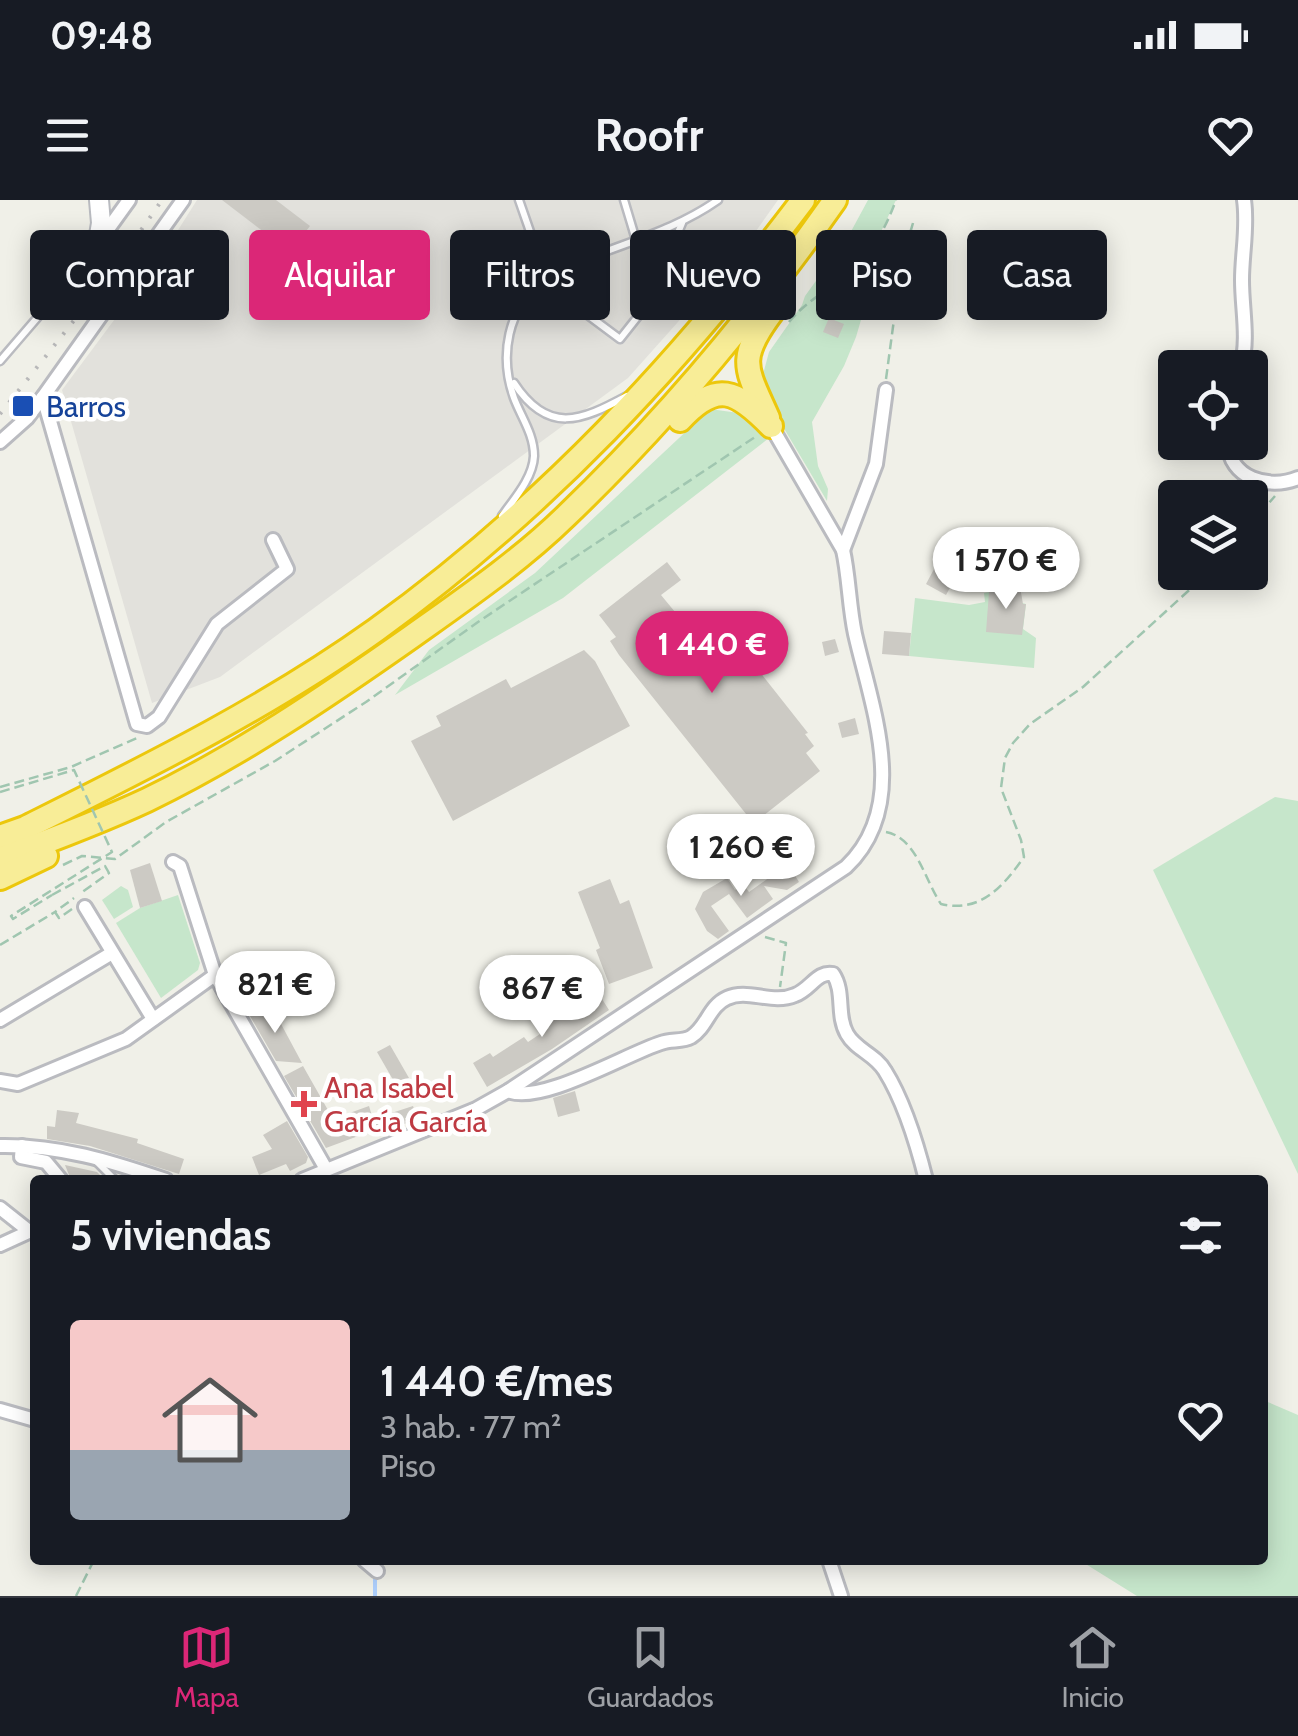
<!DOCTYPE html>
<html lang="es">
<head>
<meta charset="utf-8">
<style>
  body { margin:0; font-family:Cabin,sans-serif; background:#242831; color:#f1f3f6; height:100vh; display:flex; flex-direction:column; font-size:38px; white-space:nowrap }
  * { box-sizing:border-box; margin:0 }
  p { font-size:32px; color:#9ea1a6 }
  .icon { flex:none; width:55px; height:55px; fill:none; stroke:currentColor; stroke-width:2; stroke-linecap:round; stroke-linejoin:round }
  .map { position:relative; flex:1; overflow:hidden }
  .drawer { position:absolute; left:30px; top:975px; width:1238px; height:390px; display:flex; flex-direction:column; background:#171b24; border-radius:10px; box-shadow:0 5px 25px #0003 }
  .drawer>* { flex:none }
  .guide { position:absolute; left:30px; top:30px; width:1240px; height:90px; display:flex; gap:20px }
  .buttons { position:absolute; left:1158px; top:150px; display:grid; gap:20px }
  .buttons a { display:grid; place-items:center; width:110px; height:110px; border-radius:10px; background:#171b24; box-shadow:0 5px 25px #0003; font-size:50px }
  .price { position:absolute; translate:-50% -85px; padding:0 22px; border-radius:35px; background:#fff; color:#222; font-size:32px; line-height:65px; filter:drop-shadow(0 2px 5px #0008) }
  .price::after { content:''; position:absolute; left:50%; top:60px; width:30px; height:22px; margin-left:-15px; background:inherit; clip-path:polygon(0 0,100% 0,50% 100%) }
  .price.selected { background:#db2777; color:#fff }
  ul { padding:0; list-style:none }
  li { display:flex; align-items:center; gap:30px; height:250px; padding:0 40px }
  li span { display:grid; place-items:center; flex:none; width:280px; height:200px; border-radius:10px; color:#555 }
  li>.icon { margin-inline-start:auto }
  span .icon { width:120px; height:120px; fill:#fffc; stroke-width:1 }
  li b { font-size:42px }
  h2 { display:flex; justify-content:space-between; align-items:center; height:120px; padding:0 40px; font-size:42px }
  .pill { padding:0 35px; border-radius:10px; background:#171b24; box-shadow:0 5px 25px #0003; font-size:35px; line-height:90px }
  .pill.selected { background:#db2777; color:#fff }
  .status { display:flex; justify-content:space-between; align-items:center; height:70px; padding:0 50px; background:#171b24; direction:ltr }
  .status svg { height:28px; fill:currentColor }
  header { display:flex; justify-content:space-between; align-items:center; height:130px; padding:0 40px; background:#171b24; font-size:45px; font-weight:800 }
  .dock { display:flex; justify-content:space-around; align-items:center; height:140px; border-top:2px solid #363941; background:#171b24; font-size:28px; color:#9ea1a6 }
  .dock a { display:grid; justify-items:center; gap:5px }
  .dock .selected { color:#db2777 }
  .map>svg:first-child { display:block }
  .industrial { fill:#e2e1dc }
  .green { fill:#c6e6cb }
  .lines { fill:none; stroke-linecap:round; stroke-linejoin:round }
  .stream { stroke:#adcefb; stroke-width:4 }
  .building { fill:#cccac4 }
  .lane-casing { stroke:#babbc0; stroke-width:11 }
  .street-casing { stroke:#babbc0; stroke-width:18 }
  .secondary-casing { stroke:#b9bbc0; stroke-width:22 }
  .highway-casing { stroke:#ecc70c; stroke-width:28 }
  .path { stroke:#a0c6b0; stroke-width:2.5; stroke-dasharray:10 5; stroke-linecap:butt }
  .lane { stroke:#fff; stroke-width:6 }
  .street { stroke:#fff; stroke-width:12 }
  .secondary { stroke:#fff; stroke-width:18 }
  .highway { stroke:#f8ed97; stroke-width:22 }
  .rail { stroke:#b8b8b9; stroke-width:4; stroke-dasharray:2.5 12; stroke-linecap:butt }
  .path-bridge { stroke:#a0c6b0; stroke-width:2.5; stroke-dasharray:10 5; stroke-linecap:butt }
  .transit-dot { fill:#1a4fb4; stroke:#fff; stroke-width:4 }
  .health-dot { fill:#e0444e; stroke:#fff; stroke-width:4 }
  .labels { text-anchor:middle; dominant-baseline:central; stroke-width:9; stroke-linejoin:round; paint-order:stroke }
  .transit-label { font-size:30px; fill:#164399; stroke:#fff; text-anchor:start }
  .health-label { font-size:30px; fill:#be3a42; stroke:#fff; text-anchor:start }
</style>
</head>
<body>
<div class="status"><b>09:48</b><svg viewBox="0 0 49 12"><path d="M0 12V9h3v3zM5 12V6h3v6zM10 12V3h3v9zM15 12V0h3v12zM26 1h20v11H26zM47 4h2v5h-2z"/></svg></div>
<header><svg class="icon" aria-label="menu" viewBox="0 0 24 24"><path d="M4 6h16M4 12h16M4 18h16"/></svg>Roofr<svg class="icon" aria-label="heart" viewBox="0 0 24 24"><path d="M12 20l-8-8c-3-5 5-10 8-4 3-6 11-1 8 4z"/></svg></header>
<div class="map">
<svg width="1298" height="1396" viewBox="0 0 1298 1396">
  <rect width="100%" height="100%" fill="#f0f0e8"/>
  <!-- industrial -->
  <path class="industrial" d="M197,0H778L744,48L628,178L220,477L152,503L62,190L161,57Z"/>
  <!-- green -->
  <g class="green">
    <path d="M868,0H896L877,40L882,48L856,137L844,166L812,222L818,266L828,289L827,301L779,220L762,178L769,152L802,105L805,96L848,37Z"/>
    <path d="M710,209L753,215L769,238L563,398L395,495L429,450L535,373Z"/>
    <path d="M1020,387L1022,403L1026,404L1023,429L1036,438L1034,468L909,456L915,398L969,405L985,402L984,393Z"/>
    <path d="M1275,597L1298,601V974L1153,670Z"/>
    <path d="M121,686L128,690L133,707L114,719L102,700Z"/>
    <path d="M178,695L200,763L198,770L161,798L116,723L140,708Z"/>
    <path d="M1263,1200L1298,1215V1396H1137L1084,1363L1069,1360H1262Z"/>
  </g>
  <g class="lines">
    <!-- stream -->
    <path class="stream" d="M375,1396V1376"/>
  </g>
  <!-- building -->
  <g class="building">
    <path d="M222,0H276L310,26L290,52Z"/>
    <path d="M829,118L844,124L838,138L823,132Z"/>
    <path d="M947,345L967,356L946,395L926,384Z"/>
    <path d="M667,362L681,380L661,395L680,418L695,412L711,431L721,423L808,533L805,534L814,546L806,553L820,571L758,620L755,615L750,619L619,455L610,441L616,437L599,415Z"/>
    <path d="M1020,387L1023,404H1026L1022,435L986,432L989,392Z"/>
    <path d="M884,431L911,433L909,456L882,454Z"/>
    <path d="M835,439L839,452L825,456L822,442Z"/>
    <path d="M584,450L595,461L630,526L453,621L411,541L441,526L436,516L506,479L511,488Z"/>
    <path d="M855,518L859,534L842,538L838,523Z"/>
    <path d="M150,663L162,701L140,708L130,670Z"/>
    <path d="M788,664L799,682L787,690L764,686L773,699L747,718L729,694L711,706L729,731L718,739L707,731L695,709L703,692L727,678L735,690L743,684L749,692Z"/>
    <path d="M610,679L620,704L629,700L653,768L609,784L596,750L600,748L578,692Z"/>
    <path d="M595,788L609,810L552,849L487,887L473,863L490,853L493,857L524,837L528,842L549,828L547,825Z"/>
    <path d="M265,808L268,812L273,809L302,863L276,861L250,816Z"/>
    <path d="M390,845L409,878L396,885L377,852Z"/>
    <path d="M303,866L333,919L369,906L373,919L413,906L416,915L405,918L407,923L390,929L388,925L326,948L284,876Z"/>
    <path d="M575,891L580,911L558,917L553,898Z"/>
    <path d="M57,910L79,913L76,923L138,939L137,943L184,959L179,974L90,946L47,939V926L55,927Z"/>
    <path d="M287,921L308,957L306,963L290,971L286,964L259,975L252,957L272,949L263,935Z"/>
    <path d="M65,965L97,972L105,980H71Z"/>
  </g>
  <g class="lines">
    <defs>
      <g id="lane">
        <path d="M519,0L549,86L620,139L662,86L666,62L682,23"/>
        <path d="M624,0L636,40"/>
        <path d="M0,161L80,68"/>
        <path d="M514,183C548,235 581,221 627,196"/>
        <path d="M502,316C514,299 533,278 534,256C534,234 521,217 514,198C499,156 507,108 544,80C560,67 580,61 599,54C641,38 681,26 718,0"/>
        <path d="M97,962L115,980"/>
      </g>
      <g id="street">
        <path d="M80,68L129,0"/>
        <path d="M1241,168C1249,138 1242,110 1242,80C1242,53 1248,27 1244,0"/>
        <path d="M43,197L137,524L147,526L159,517L217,424L287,369L273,340"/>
        <path d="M0,242L27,218L43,197L183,0"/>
        <path d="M1228,242C1229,279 1269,290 1298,278"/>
        <path d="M843,350L876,264L886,190"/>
        <path d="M173,662L180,666L215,775L326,969"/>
        <path d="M85,707L153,819"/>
        <path d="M0,820L112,753"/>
        <path d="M0,881L18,884L126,839L215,775"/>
        <path d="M508,891C541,905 626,854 661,843C670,839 682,842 691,837C707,827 709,806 727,798C748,788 772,805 795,795C811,789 817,771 833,774C845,792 836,815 847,834C856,850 875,854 885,871C905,903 917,944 926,980"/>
        <path d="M0,946C60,945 110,961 166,980"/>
        <path d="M22,946L21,957L46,962L61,980"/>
        <path d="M302,980L476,909L508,891L846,667C911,605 872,509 855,434C849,406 849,377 843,350L771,226"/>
        <path d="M0,1008L29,1031"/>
        <path d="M0,1045L35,1029"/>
        <path d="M0,1210L35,1220"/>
        <path d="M364,1360L377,1371"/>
        <path d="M829,1360L841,1396"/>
      </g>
      <path id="secondary" d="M97,47L101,23L99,0"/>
      <g id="highway">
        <path d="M768,218C746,168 736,160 772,112"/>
        <path d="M680,220C717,180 736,190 771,226"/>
        <path d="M0,637L25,628C145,568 267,508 376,430C544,309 679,164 803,0"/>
        <path d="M0,659C49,641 100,622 147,600C240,555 327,496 411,437C463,400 520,361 566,316C666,220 755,114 835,0"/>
        <path d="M0,678L46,656"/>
      </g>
    </defs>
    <!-- lane casing -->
    <use href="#lane" class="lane-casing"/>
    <!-- street casing -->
    <use href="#street" class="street-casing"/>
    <!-- secondary casing -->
    <use href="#secondary" class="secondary-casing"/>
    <!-- highway casing -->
    <use href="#highway" class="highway-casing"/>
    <!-- path -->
    <g class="path">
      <path d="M789,122C809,97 840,85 861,61C877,44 888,22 896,0"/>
      <path d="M886,179L902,60L913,23"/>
      <path d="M1250,325L1275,296"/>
      <path d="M0,587L71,567L137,538"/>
      <path d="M886,632C917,638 925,681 941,704C980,713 1002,688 1024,657L1021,640L1001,588L1005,558L1013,543L1030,524L1083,487L1209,372"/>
      <path d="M63,665L82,656L115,659L166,622L275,561L366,502L478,422L755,237"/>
      <path d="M52,695L105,666L109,673L81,693"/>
      <path d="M72,709L59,718L55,712L74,698"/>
      <path d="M765,737L786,743L780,787"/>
      <path d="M0,745L55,712"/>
      <path d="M76,1396L94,1360"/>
    </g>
    <!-- lane -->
    <use href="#lane" class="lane"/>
    <!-- street -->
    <use href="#street" class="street"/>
    <!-- secondary -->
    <use href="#secondary" class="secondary"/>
    <!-- highway -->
    <use href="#highway" class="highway"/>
    <!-- rail -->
    <path class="rail" d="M0,214L110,75L162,0"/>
    <!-- path-bridge -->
    <path class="path-bridge" d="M0,592L74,570L112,652L11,716L13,719L52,695"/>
  </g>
  <!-- markers -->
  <rect class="transit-dot" x="11" y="194" width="24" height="24" rx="5"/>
  <path class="health-dot" d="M299 889h10v10h10v10h-10v10h-10v-10h-10v-10h10z"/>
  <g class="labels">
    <!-- transit labels -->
    <g class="transit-label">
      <text x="46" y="206">Barros</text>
    </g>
    <!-- health labels -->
    <g class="health-label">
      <text x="324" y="887">Ana Isabel<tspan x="324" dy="34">García García</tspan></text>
    </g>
  </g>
</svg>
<div class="buttons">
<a><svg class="icon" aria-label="locate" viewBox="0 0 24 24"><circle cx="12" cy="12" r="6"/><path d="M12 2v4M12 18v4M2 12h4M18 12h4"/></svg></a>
<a><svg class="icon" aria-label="layers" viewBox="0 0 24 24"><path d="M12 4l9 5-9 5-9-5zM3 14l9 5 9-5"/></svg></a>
</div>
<b class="price" style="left:1006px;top:412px">1 570 €</b>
<b class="price selected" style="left:712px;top:496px">1 440 €</b>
<b class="price" style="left:741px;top:699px">1 260 €</b>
<b class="price" style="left:275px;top:836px">821 €</b>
<b class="price" style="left:542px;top:840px">867 €</b>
<div class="guide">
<a class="pill">Comprar</a>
<a class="pill selected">Alquilar</a>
<a class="pill">Filtros</a>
<a class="pill">Nuevo</a>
<a class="pill">Piso</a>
<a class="pill">Casa</a>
</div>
<section class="drawer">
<h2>5 viviendas<svg class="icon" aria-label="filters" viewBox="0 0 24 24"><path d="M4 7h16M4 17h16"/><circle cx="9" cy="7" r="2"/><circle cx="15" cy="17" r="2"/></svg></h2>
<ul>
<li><span style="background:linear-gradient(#f6c9c9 65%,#9aa5b1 0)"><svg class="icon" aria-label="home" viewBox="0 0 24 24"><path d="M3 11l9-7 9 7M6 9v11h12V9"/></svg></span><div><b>1 440 €/mes</b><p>3 hab. · 77 m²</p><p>Piso</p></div><svg class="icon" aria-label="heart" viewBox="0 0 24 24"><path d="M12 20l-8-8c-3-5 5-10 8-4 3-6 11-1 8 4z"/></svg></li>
</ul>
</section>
</div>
<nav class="dock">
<a class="selected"><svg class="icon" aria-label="map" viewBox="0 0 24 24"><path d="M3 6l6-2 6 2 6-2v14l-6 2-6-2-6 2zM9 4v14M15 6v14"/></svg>Mapa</a>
<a><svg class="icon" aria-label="saved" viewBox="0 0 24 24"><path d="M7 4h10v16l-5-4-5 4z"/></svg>Guardados</a>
<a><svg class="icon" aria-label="home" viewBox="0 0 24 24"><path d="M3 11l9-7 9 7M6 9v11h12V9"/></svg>Inicio</a>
</nav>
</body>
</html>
